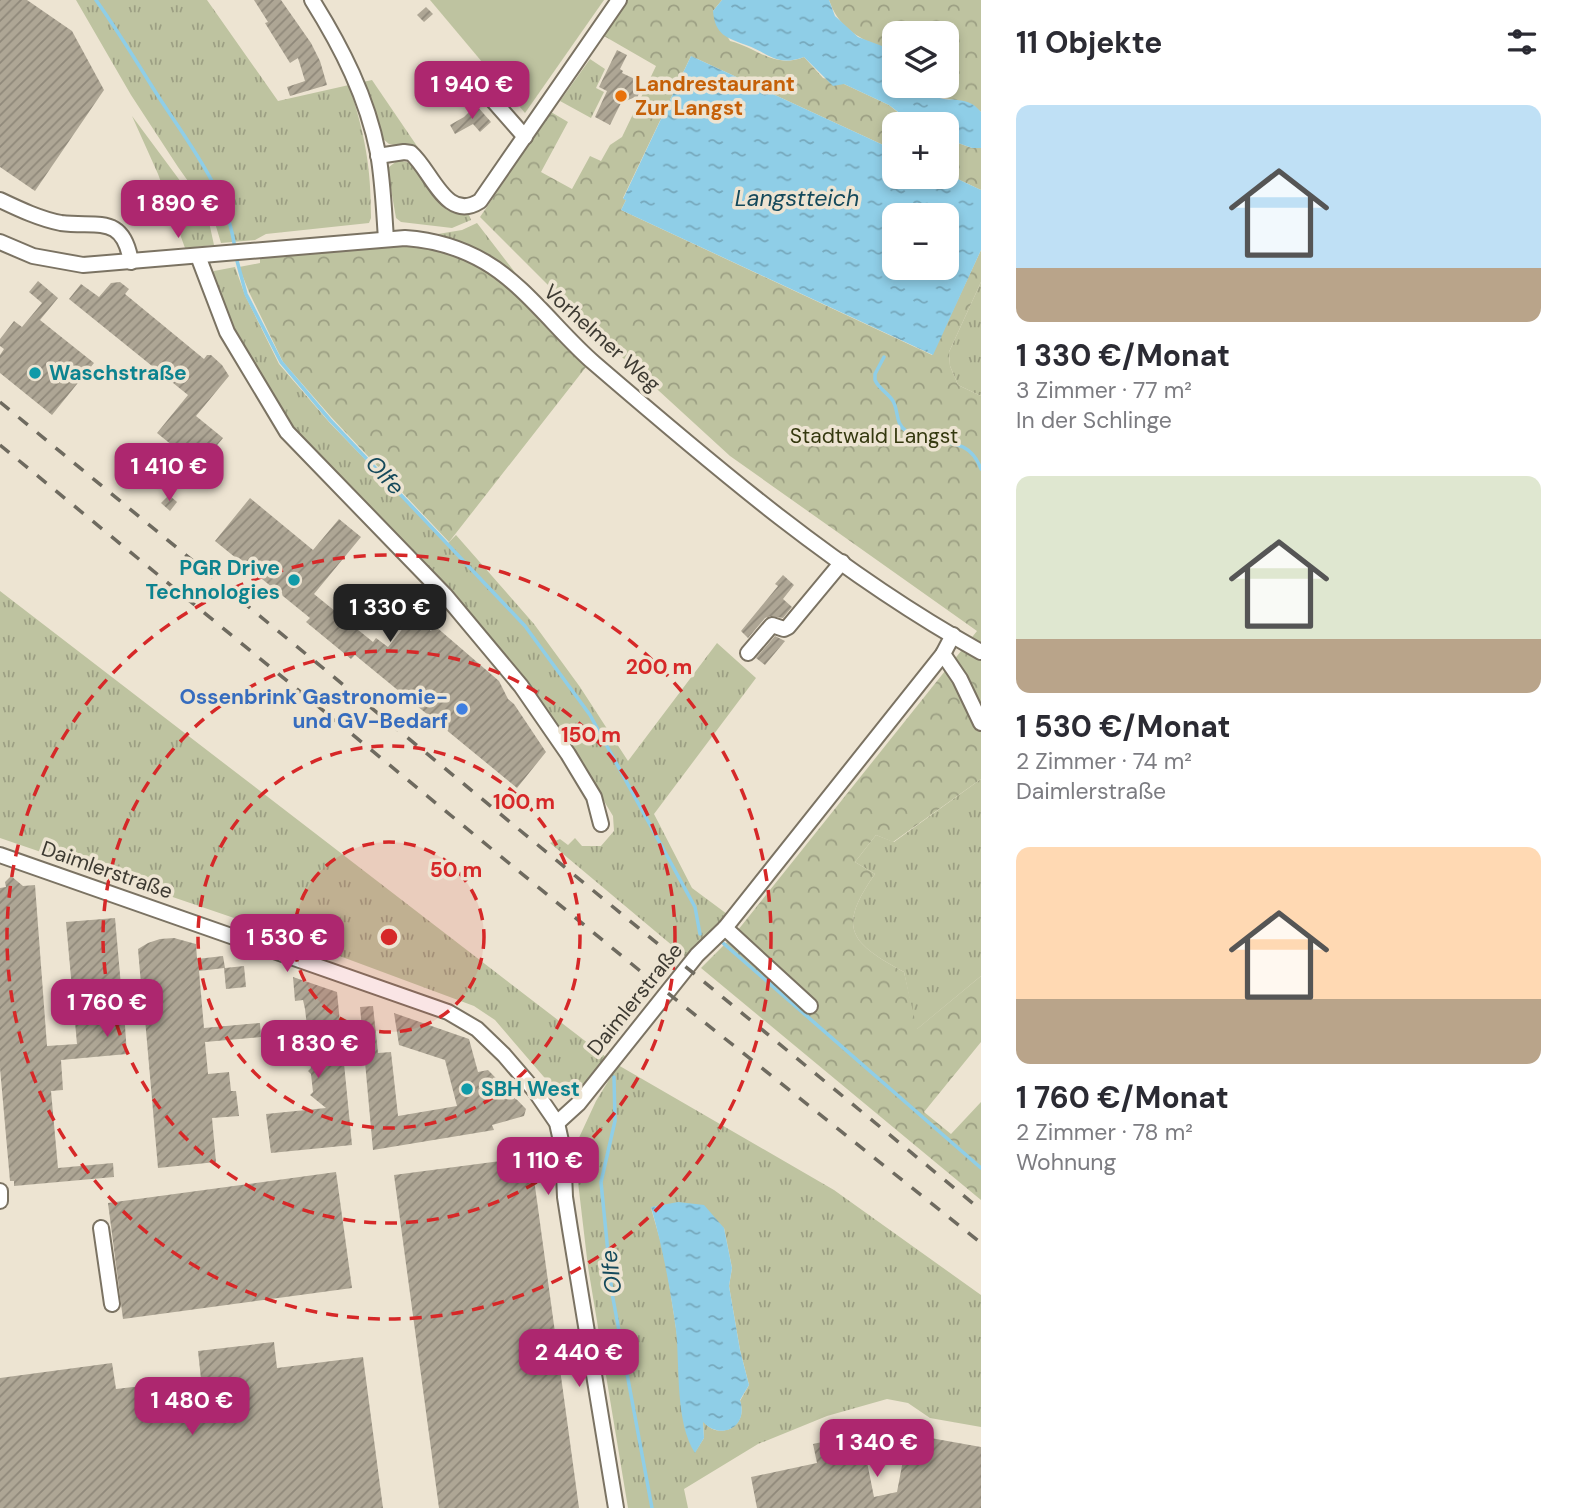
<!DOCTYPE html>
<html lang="de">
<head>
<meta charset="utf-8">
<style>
  body { margin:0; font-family:"DM Sans",sans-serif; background:#f7f7f7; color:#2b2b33; height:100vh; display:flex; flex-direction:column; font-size:26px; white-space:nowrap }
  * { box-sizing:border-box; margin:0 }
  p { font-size:23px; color:#7c7c81 }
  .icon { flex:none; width:38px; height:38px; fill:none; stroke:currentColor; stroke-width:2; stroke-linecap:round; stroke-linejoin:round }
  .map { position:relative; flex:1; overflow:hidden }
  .side { display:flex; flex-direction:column; background:#fff; width:595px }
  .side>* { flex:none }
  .tools { position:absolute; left:882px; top:21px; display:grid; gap:14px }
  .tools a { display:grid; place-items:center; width:77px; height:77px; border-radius:14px; background:#fff; box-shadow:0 4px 10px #0003; font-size:35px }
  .price { position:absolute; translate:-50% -60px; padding:0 16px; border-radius:14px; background:#ad276f; color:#fff; font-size:23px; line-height:46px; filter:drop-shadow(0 2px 4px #0008) }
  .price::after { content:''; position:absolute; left:50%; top:42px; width:21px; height:16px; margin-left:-10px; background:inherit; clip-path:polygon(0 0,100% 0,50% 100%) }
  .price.selected { background:#222; color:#fff }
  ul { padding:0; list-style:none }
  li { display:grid; align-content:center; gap:14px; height:371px; padding:0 35px }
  li span { display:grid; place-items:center; height:217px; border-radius:14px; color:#555 }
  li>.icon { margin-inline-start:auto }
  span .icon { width:126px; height:126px; fill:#fffc; stroke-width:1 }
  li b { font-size:30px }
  h2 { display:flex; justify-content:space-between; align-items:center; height:84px; padding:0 35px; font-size:30px }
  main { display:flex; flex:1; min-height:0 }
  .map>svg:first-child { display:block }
  .grass { fill:url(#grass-tufts); fill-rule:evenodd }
  .forest { fill:url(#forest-crowns) }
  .pitch { fill:#bec3a0 }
  .water { fill:url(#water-ripples); fill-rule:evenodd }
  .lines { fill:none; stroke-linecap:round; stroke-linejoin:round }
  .stream { stroke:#8fcee7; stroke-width:3.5 }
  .building { fill:url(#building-hatch) }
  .minor-casing { stroke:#7b7363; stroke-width:18 }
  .minor { stroke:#fff; stroke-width:14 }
  .rail { stroke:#6e6a5f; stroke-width:3.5; stroke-dasharray:12 12; stroke-linecap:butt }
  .ring { fill:none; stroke:#d62828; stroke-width:3.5; stroke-dasharray:12 9 }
  .food-dot { fill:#e8710a; stroke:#ede4d2; stroke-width:2.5 }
  .culture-dot { fill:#0f9aa8; stroke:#ede4d2; stroke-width:2.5 }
  .shop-dot { fill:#3f7fe0; stroke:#ede4d2; stroke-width:2.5 }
  .labels { text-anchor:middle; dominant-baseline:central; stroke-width:7; stroke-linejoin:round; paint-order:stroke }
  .food-label { font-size:21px; font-weight:bold; fill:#c56008; stroke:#ede4d2; text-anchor:start }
  .street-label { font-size:21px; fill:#3d3a32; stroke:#ede4d2 }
  .culture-label { font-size:21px; font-weight:bold; fill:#0d838f; stroke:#ede4d2; text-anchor:start }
  .park-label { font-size:21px; fill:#34380e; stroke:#ede4d2 }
  .shop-label { font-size:21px; font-weight:bold; fill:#366cbe; stroke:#ede4d2; text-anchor:end }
  .water-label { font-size:23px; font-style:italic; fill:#14495b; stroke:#ede4d2 }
  .centre { fill:#d62828; stroke:#ede4d2; stroke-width:3.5 }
  .ring-label { font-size:21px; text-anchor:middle; font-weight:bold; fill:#d62828; stroke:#ede4d2; stroke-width:7; stroke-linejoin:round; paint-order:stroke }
</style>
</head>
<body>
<main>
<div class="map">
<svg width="981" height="1508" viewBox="0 0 981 1508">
  <defs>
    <pattern id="grass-tufts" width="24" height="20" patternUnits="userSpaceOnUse" patternTransform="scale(1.75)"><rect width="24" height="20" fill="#bec3a0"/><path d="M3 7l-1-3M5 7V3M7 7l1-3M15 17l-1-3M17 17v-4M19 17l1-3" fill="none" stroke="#9c9f83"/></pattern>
    <pattern id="forest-crowns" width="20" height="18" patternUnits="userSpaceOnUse" patternTransform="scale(1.75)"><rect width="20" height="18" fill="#bec3a0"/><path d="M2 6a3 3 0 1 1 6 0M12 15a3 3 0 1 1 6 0" fill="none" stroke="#9c9f83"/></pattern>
    <pattern id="water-ripples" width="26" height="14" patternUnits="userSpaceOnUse" patternTransform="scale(1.75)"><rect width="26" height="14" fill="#8fcee7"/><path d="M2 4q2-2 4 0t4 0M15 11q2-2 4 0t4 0" fill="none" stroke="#76a8bc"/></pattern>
    <pattern id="building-hatch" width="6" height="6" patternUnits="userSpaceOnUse" patternTransform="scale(1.75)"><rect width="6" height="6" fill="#aea695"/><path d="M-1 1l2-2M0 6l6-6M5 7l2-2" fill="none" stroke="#8f887a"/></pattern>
  </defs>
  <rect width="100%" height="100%" fill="#ede4d2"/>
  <!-- grass -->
  <g class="grass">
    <path d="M76,0H207L278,101L349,85C365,135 371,166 371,218L369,223L266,234L255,240L221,243L215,223L207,208L178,167L131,95Z"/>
    <path d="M590,59L605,69L596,88L604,92L591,118L560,101Z"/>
    <path d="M372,80L419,149L389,144L382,138L363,82Z"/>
    <path d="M132,116L201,209L209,222L214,245L185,248L158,174Z"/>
    <path d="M398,160L411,163L446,209L454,213L469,215L471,220L452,228L401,222L396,218L388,172L389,167Z"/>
    <path d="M477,223L520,279L487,255L438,234L462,230Z"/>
    <path d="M235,267L245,295L279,364L329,422L447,544L456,535L534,624L580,687L628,761L717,643L756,678L654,814L692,888L727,914L686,957L550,843L560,839L568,845L575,838L582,846H601L614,831L613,816L572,748L526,683L450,589L293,429L234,329L211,275L214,271Z"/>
    <path d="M981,282V396L958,385L950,366L949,352Z"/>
    <path d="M0,591L606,1057C595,1073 584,1100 562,1098L495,1020L474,1006L275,932L0,838Z"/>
    <path d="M981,779V976L916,1030L904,972C851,943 836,929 875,874L855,862L876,835L894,842Z"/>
    <path d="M618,1065L834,1190L981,1295V1427L930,1418L908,1403L887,1399L827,1416L758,1444L684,1489L688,1508H628L588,1267L576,1165L577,1142L596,1101ZM651,1208L724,1228L732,1268L729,1286L740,1350L749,1385L740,1401C749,1426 719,1442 703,1421L704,1438L695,1452L665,1257Z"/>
  </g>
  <!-- forest -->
  <g class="forest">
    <path d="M625,0H722L713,11L730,41C758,48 774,69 804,57L823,78L844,84L889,105L905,118H920L932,124H894V150L691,56L623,198L626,200L621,210L932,355L981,250V282L949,352L950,366L958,385L981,396V779L893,842L876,835L855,862L875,874C836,929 851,943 904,972L917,1029L981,976V1042L924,1112L951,1134L981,1102V1200L701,968L734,935L977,631L730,456L599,336L480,217L551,112L568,122L541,172L572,189L590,156L601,161L610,145L622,137L656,66L604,36Z"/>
    <path d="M829,0H981V112C964,97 948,102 928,93L925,86H947V33H894V54C889,48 883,48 875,45C852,34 838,25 829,0Z"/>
    <path d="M947,139L972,148H981V190L947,174Z"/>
    <path d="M387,245L423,246L461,257L481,267L503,283L586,367L449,542L332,418L283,362L249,292L239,267L260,263V257Z"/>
  </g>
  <!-- pitch -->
  <path class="pitch" d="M430,0H604L525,113Z"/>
  <!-- water -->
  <g class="water">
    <path d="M722,0H829L835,16L858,37L890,49L894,54V86H925C934,106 956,95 972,104C976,106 978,109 981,112V148H972L947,139V124H932L920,118H906L889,105L844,84L833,86L804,57C775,67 771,54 746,45C727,38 715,35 713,11Z"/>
    <path d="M691,56L894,150V177H947V174L981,190V250L933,355L621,210L626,200L623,199ZM947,215V268H894V215Z"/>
    <path d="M678,1202L704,1205L724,1228L732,1268L729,1286L740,1350L749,1385L740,1400C749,1427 721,1441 703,1422L704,1438L695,1453C675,1422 680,1367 676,1330C670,1287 663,1249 651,1207Z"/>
  </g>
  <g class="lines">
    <!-- stream -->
    <g class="stream">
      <path d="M96,0C118,31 138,64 158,96C188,142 229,194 235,250"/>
      <path d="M236,257L246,294L281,362L330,420L525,626L590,715L695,907L700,934"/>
      <path d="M884,357L875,374V380C879,389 888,393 893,401C899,412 895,423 906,431C933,452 966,429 981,469"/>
      <path d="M723,943L981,1168"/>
      <path d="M614,1077L615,1121L601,1182L612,1293L652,1508"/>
    </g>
  </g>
  <!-- building -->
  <g class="building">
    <path d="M0,0H27L72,31L104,90L35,191L0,167Z"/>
    <path d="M254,0H281L311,43L320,61L327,85L290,96L287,87L305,81L298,58L290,63L265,23L268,22Z"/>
    <path d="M426,7L433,14L424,22L417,15Z"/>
    <path d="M617,50L627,55L620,69L623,71L622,73L641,82L640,84L643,85L636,100L633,98L621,103L610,125L595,117L607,91L599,87Z"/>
    <path d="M476,105L491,122L480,132L473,124L455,134L450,125L464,117Z"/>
    <path d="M38,281L58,298L40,320L94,363L52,415L0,373V355L4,349L0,346V339L14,321L22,327L42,303L29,292Z"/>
    <path d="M120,282L129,289L125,294L204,359L207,355H211L222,365L229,376L196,416L223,438L199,467L157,433L188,395L69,299L81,284L99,297L111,283Z"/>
    <path d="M169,495L177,502L170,511L161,503Z"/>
    <path d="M250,498L313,550L339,519L361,537L314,594L373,642L376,638L388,647L413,616L431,631L435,626L499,681L508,699L514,704L546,752L517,788L355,655L351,659L306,622L310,618L215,541Z"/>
    <path d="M783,575L794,585L783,599L792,607L783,618L770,616L765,618L748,638L741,631L778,586L775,584Z"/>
    <path d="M775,636L785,641L765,665L756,658Z"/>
    <path d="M11,876L23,886L35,885L47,1046L77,1044L66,922L115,918L121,986L141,984L138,949L148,943L160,939L174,938L196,944L197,959L223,956L225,968L244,966L246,987L226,989L224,968L199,971L204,1028L260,1023L261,1037L205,1042L208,1074L229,1072L231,1091H236L239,1116L212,1118L216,1162L158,1168L143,996L123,998L127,1054L61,1060L63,1090L51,1091L58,1168L113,1163L114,1177L14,1186V1181H10L0,1068V888L6,887L5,882Z"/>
    <path d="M293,977L337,992L352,1145L271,1153L266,1114L326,1108L310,1095L313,1092L311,1074L308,1071L311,1068L309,1051L306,1049L309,1046L307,1031L304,1029L307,1026L305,1009L303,1000L295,1001Z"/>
    <path d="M373,1006L378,1053L391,1052L398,1116L457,1106L445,1060L399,1045L394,1013L469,1039L478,1072L488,1070L526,1109L524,1116L492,1125L494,1130L373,1150L360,1007Z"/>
    <path d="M531,1157L579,1508H439L394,1175Z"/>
    <path d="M336,1172L352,1288L123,1319L108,1203Z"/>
    <path d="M274,1342L277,1368L363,1357L383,1508H0V1378L112,1363L116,1389L201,1379L198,1351Z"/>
    <path d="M845,1433L853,1440L854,1455L865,1452L874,1497L897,1492L908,1434L981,1447V1508H757L751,1477L817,1463L813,1444L836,1439Z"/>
  </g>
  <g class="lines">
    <defs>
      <g id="minor">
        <path d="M312,0C342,48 367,97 378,153C383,182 384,211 386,239"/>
        <path d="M464,77L482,88L525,137"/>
        <path d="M378,156L404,152L411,153C432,171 446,223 480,201L619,0"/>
        <path d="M0,200C19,209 40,219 61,223C97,228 123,213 131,262"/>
        <path d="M0,242L33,256L83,265L405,238C433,240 461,248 485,262C525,285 559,333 594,363C716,468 840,574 981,652"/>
        <path d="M198,256L227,332L287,432L445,595L521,686L568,754L594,797L601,824"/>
        <path d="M748,653L772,625L784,629L788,627L842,562"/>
        <path d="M943,654L960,679L981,723"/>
        <path d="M0,855L448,1012L477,1029L504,1055L535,1091L557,1123L563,1150L565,1197L570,1229L616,1508"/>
        <path d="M725,928L810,1006"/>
        <path d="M557,1123L579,1103L697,955L725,928L943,654L953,635"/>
        <path d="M0,1191V1201"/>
        <path d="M101,1228L112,1304"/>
      </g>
    </defs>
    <!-- minor casing -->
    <use href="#minor" class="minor-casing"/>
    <!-- minor -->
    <use href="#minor" class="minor"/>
    <!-- rail -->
    <g class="rail">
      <path d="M0,402L981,1210"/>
      <path d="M0,445L639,970L981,1243"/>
    </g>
  </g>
  <!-- distance rings -->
  <circle cx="389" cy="937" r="95" fill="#d62828" fill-opacity=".12"/>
  <g class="ring">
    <circle cx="389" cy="937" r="95"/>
    <circle cx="389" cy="937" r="191"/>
    <circle cx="389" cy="937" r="286"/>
    <circle cx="389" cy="937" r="382"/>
  </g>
  <!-- markers -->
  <circle class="food-dot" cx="621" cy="96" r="7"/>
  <g class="culture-dot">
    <circle cx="35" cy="373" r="7"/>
    <circle cx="294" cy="580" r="7"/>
    <circle cx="467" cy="1089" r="7"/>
  </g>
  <circle class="shop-dot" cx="462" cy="709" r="7"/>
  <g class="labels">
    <!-- food labels -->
    <g class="food-label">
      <text x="635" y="84">Landrestaurant<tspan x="635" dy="24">Zur Langst</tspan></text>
    </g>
    <!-- street labels -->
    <g class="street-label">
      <text transform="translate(602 338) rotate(42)">Vorhelmer Weg</text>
      <text transform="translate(107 870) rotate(19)">Daimlerstraße</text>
      <text transform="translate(635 999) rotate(-51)">Daimlerstraße</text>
    </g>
    <!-- culture labels -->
    <g class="culture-label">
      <text x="49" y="373">Waschstraße</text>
      <text x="280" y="568" text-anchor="end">PGR Drive<tspan x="280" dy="24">Technologies</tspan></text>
      <text x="481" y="1089">SBH West</text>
    </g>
    <!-- park labels -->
    <g class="park-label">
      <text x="874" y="436">Stadtwald Langst</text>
    </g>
    <!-- shop labels -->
    <g class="shop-label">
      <text x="448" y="697">Ossenbrink Gastronomie-<tspan x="448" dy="24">und GV-Bedarf</tspan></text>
    </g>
    <!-- water labels -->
    <g class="water-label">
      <text x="797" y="198">Langstteich</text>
      <text transform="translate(385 475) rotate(47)">Olfe</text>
      <text transform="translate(611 1272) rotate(-97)">Olfe</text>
    </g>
  </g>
  <circle cx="389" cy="937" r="10" class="centre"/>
  <g class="ring-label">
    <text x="659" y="674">200 m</text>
    <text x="591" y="742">150 m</text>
    <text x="524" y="809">100 m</text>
    <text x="456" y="877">50 m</text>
  </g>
</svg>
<div class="tools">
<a><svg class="icon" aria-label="layers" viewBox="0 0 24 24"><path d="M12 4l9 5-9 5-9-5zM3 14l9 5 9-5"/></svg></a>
<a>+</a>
<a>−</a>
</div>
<b class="price" style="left:472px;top:121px">1 940 €</b>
<b class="price" style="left:178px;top:240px">1 890 €</b>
<b class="price" style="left:169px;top:503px">1 410 €</b>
<b class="price selected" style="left:390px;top:644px">1 330 €</b>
<b class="price" style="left:287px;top:974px">1 530 €</b>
<b class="price" style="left:107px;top:1039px">1 760 €</b>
<b class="price" style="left:318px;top:1080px">1 830 €</b>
<b class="price" style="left:548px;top:1197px">1 110 €</b>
<b class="price" style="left:579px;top:1389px">2 440 €</b>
<b class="price" style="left:192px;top:1437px">1 480 €</b>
<b class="price" style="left:877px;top:1479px">1 340 €</b>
</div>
<section class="side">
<h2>11 Objekte<svg class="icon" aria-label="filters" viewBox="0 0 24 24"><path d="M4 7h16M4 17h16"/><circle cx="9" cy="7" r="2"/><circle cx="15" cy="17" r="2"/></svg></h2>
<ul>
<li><span style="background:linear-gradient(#bfe0f5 75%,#b9a48a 0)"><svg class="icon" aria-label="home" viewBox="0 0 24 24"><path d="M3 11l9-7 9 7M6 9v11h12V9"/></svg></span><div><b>1 330 €/Monat</b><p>3 Zimmer · 77 m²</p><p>In der Schlinge</p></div></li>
<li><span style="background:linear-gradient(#dfe7d0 75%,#b9a48a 0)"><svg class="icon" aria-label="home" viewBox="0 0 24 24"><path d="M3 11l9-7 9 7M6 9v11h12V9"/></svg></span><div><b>1 530 €/Monat</b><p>2 Zimmer · 74 m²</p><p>Daimlerstraße</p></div></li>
<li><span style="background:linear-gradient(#ffd9b3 70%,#b9a48a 0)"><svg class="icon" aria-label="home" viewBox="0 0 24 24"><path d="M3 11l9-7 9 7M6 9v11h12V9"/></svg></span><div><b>1 760 €/Monat</b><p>2 Zimmer · 78 m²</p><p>Wohnung</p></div></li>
</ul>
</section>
</main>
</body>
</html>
